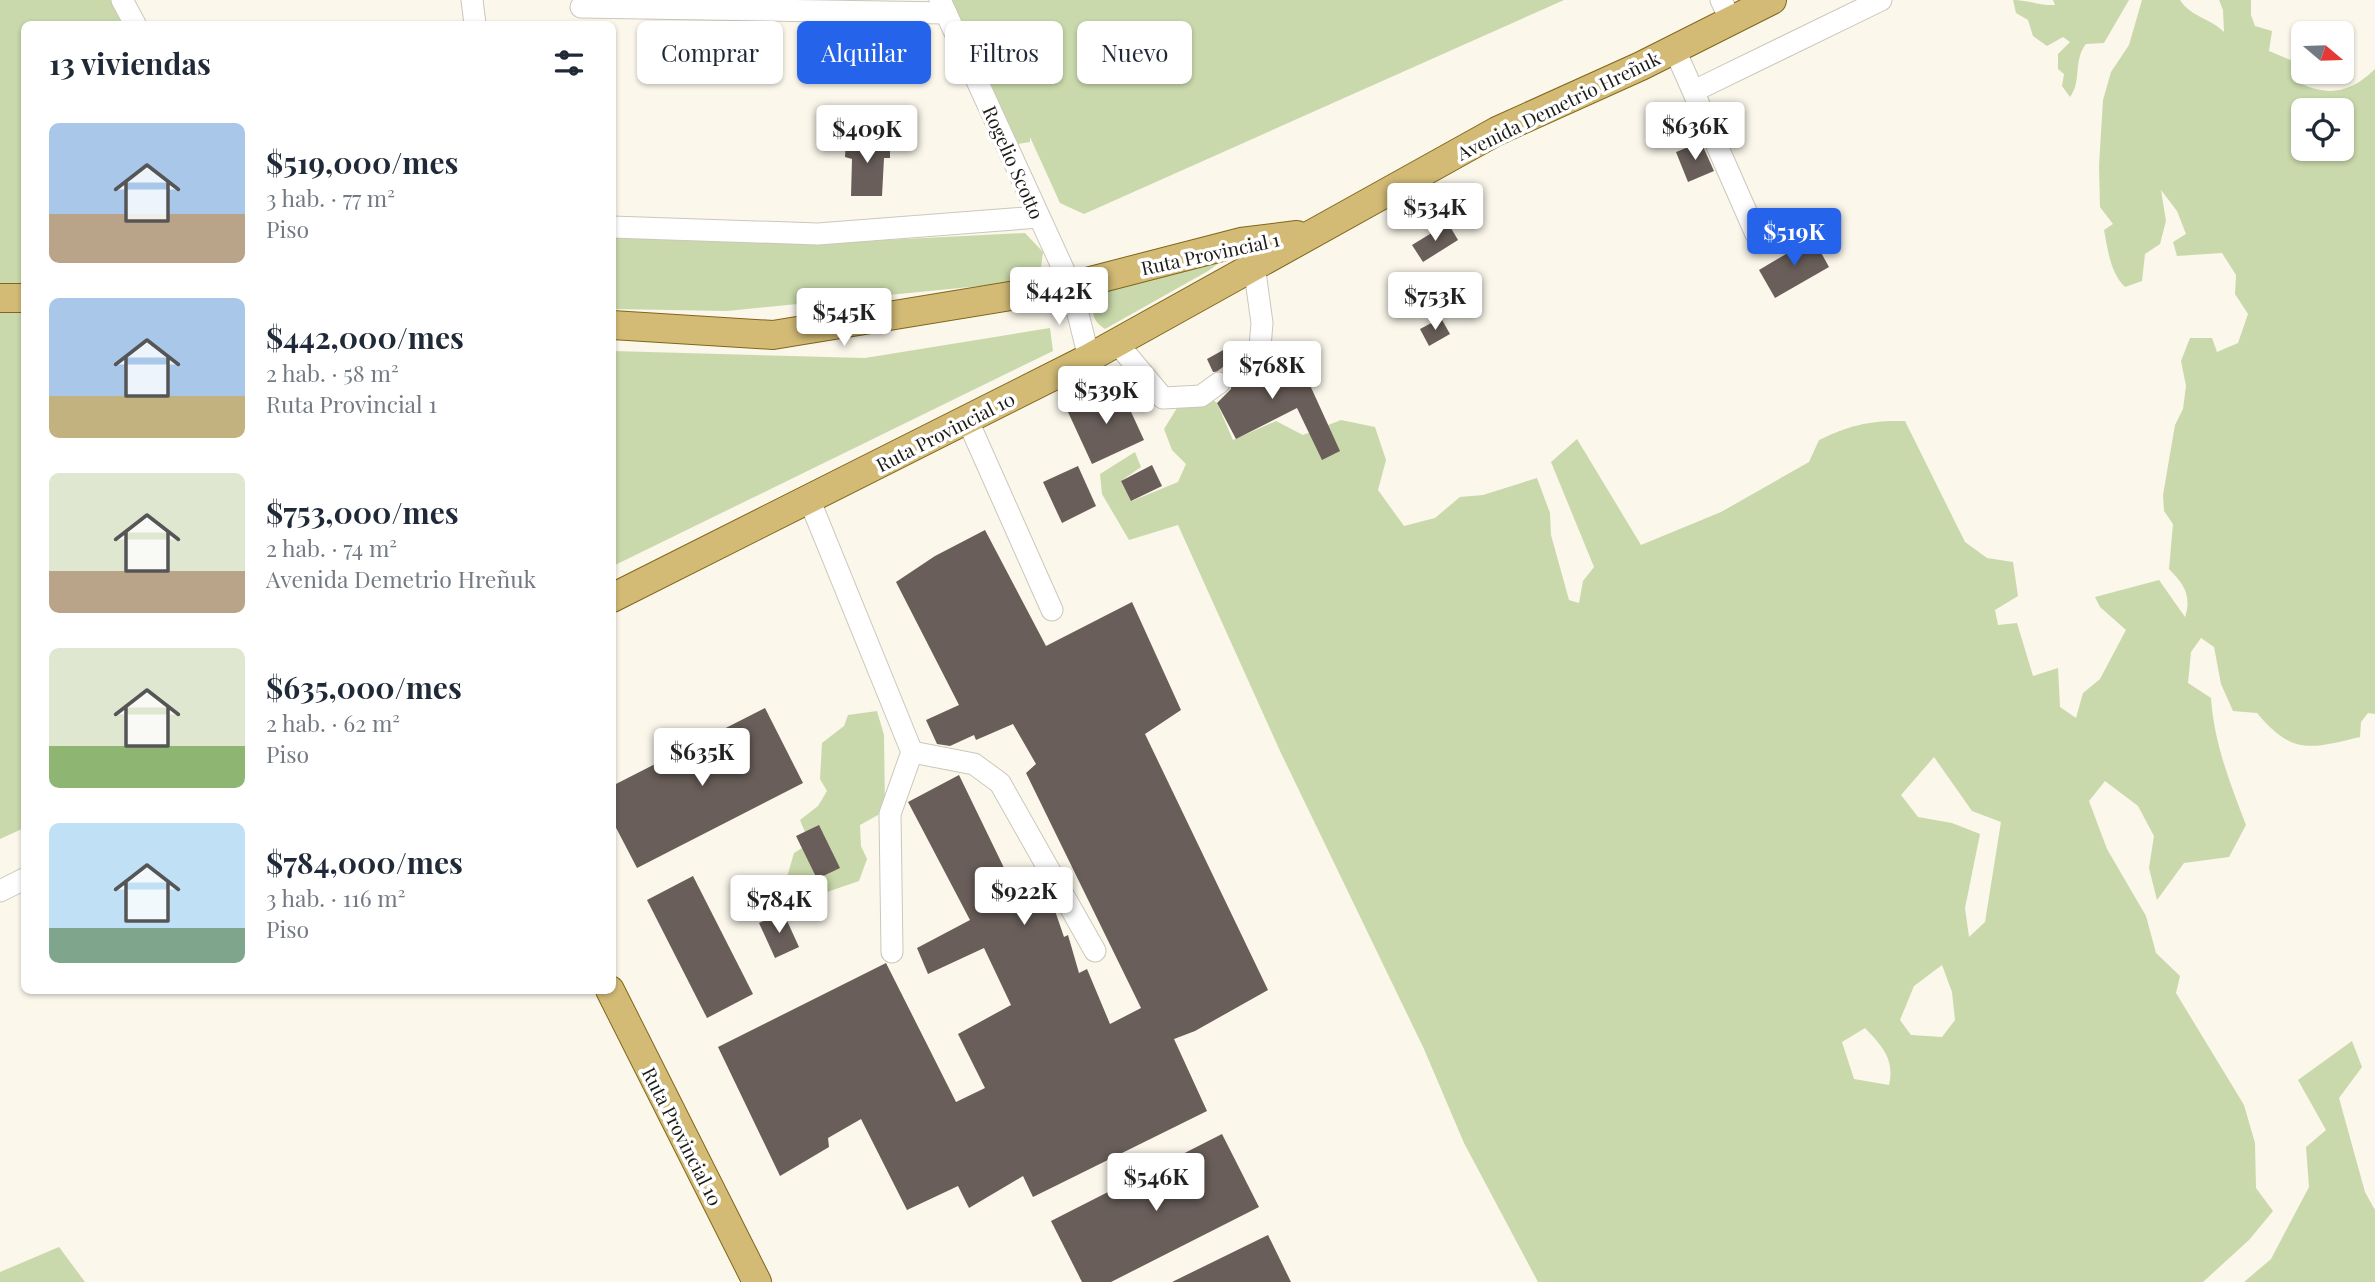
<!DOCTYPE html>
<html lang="es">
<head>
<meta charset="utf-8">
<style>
  body { margin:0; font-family:"Playfair Display",serif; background:#f6f6f7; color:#1f2937; height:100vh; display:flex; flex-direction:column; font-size:26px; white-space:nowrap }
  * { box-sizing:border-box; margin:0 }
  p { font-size:23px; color:#747a83 }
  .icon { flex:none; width:38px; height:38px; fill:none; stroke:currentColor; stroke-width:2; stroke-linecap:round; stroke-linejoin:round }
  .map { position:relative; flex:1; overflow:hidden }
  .drawer { position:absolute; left:21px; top:21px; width:595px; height:973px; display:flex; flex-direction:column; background:#fff; border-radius:10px; box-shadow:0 2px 5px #0004 }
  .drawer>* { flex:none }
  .top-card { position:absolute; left:637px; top:21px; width:665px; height:63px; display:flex; gap:14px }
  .needle { width:46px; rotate:109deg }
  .controls { position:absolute; left:2291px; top:21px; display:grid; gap:14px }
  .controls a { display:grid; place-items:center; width:63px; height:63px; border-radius:10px; background:#fff; box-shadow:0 2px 5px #0004; font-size:35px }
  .price { position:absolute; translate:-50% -60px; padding:0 16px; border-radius:7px; background:#fff; color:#222; font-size:23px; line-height:46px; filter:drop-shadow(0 2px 4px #0008) }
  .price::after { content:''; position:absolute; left:50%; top:42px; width:21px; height:16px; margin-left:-10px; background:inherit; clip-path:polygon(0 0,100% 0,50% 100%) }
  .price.selected { background:#2563eb; color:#fff }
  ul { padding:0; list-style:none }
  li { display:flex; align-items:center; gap:21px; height:175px; padding:0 28px }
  li span { display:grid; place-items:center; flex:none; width:196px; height:140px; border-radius:10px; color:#555 }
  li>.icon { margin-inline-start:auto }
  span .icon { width:84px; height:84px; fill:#fffc; stroke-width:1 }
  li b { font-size:30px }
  h2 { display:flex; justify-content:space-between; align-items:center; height:84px; padding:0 28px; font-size:30px }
  .pill { padding:0 24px; border-radius:10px; background:#fff; box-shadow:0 2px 5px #0004; font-size:24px; line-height:63px }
  .pill.selected { background:#2563eb; color:#fff }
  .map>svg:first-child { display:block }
  .green { fill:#c9d9ab; fill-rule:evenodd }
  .building { fill:#695e59 }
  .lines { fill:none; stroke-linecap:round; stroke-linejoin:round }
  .minor-tunnel { stroke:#dad6cb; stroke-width:21; stroke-dasharray:21 10; stroke-linecap:butt }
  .minor-casing { stroke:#cbc7bb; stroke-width:23 }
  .major-casing { stroke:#80661a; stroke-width:30 }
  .minor { stroke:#fff; stroke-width:21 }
  .major { stroke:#d3bb76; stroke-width:28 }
  .labels { text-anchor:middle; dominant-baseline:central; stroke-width:7; stroke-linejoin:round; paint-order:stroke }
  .street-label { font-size:19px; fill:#1d1c18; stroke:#fff }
</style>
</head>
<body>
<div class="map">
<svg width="2375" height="1282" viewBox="0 0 2375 1282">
  <rect width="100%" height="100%" fill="#fbf7eb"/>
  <!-- green -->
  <g class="green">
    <path d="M0,0H128L141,24H24V828L0,839Z"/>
    <path d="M948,0H1564L1084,214L1060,203L1030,137V142L1018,144Z"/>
    <path d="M2013,0C2029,0 2040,6 2055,5L2053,0H2129L2104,43L2086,44C2073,60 2082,82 2070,97L2062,86L2064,74L2058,69V54L2070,42L2063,37L2047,46L2033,36L2028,20L2016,13Z"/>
    <path d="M2142,0H2180C2191,17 2210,18 2224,32L2223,10L2219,0H2251V15L2255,26L2272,31L2269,51L2300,64L2295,81C2328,97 2349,94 2375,69V714L2368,713L2361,722L2360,737C2310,749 2292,755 2257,713L2233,711L2221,684L2214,647L2201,638L2191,652L2188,683L2211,698C2214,743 2230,783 2246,825L2229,857L2184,863L2157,900L2149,868L2154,836L2138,806L2105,781L2089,801L2107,849L2146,916L2156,953L2180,976L2176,993L2244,1105L2255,1143L2256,1188L2273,1211L2249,1240L2203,1282H1538L1464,1143L1424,1049L1280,751L1178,525L1129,540L1102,494L1100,474L1135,452L1141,467L1121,481L1132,501L1178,482L1186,464L1172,450L1164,429L1182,400L1197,389L1217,403L1233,440L1276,421L1303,435L1341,420L1375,427L1386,460L1378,490L1404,526L1435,518L1460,497L1483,495L1537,478L1550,513L1551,535L1569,600L1579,603L1583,581L1594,567L1551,462L1577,439L1641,545L1721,512L1809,462L1819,440C1850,425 1871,420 1905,421L1965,542L1987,558L2013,562L2018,596L1995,610L1998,625L2017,623L2033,676L2058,668L2060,707L2076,718L2083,693L2100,679L2126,630L2100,607L2095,597L2159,580L2185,617C2192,596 2184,584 2169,569L2173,524L2164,511L2163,495L2175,425L2183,409L2186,386L2181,361L2190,338H2212L2217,352L2238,343L2248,314L2235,294L2236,275L2222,253L2177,256L2173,242L2186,234L2177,211L2161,190L2166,221L2160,244L2145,254L2142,281L2125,287C2110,272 2108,250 2104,230L2113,224L2100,207L2099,166L2103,100L2111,72L2129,45ZM2303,110H2342V149H2303ZM1934,757L1972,811L2001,822L1985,922L1969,937L1965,908L1980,834L1952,823L1918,817L1901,795ZM1942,965L1952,992L1955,1020L1942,1037L1911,1035L1900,1020L1914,986ZM1865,1028C1882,1046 1895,1059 1889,1085L1854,1079L1842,1042Z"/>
    <path d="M1025,233L1043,252L1041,267L1020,282L727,311L613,309V236L807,244Z"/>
    <path d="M1235,251L1208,271L1105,329C1092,321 1092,313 1094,299L1106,292Z"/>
    <path d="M1050,328L1053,351L613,566V351L865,358Z"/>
    <path d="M877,711L884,735L885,811L860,825L861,846L867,859L859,881L801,901L769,904L759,913L749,899L768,876L787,877L794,853L802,848L817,879L839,868L805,832L800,820L818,806L827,791L820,779L822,743L844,726L848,715Z"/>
    <path d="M2352,1041L2362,1067L2339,1098L2365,1192L2375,1210V1282H2244L2271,1259L2309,1187L2306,1147L2326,1130L2298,1080Z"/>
    <path d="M59,1247L85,1282H0V1272Z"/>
  </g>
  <!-- building -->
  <g class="building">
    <path d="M846,139H890V158H884L882,196H851L852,159L845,157Z"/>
    <path d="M1701,142L1714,171L1688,182L1676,152Z"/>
    <path d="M1448,223L1458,240L1423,262L1412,245Z"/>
    <path d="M1813,238L1829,267L1775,298L1759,270Z"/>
    <path d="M1441,318L1450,334L1429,346L1420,329Z"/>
    <path d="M1234,344L1238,351L1231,360L1232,368L1240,377L1250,375L1253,382L1299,361L1340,451L1322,460L1297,408L1236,439L1217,403L1231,389L1232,381L1225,371L1213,372L1207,359Z"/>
    <path d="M1120,388L1144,440L1092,464L1068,412Z"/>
    <path d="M1152,465L1162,486L1131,501L1121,481Z"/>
    <path d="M1078,466L1096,506L1062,523L1043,482Z"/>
    <path d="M985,530L1046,646L1132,602L1181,710L1145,734L1268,990L1195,1031L1174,1039L1207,1111L1033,1197L1023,1176L969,1208L958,1186L907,1210L861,1119L828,1138L829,1147L780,1176L718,1047L886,963L956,1102L985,1088L958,1034L1011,1005L984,948L928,974L917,948L970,920L908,802L959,775L1007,874L1019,867L1031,890L1043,885L1052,902L1064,937L1068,935L1079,973L1087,969L1110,1024L1141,1008L1026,773L1036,764L1013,724L976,740L974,735L950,746L937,744L926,720L959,705L896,582L935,556Z"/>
    <path d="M765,708L803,783L637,868L612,820V786Z"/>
    <path d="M819,825L840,868L817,879L796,836Z"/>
    <path d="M693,876L753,994L707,1018L647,900Z"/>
    <path d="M783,912L799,947L775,958L759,923Z"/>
    <path d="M1222,1134L1259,1207L1111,1282H1082L1051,1221Z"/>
    <path d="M1268,1235L1291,1282H1172Z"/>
  </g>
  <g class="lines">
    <!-- minor-tunnel -->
    <path class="minor-tunnel" d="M1219,383L1244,364"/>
    <defs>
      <g id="minor">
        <path d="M122,0L135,24"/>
        <path d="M472,0L475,24"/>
        <path d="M940,0L1071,286L1089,358"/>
        <path d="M1721,0L1731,21"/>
        <path d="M581,7L946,13"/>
        <path d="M1674,48L1756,234"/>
        <path d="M1694,91L1881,0"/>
        <path d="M612,227L818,234L1039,217"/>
        <path d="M1117,343L1163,398L1201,396L1219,383"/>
        <path d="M1244,364L1260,347L1262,323L1254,265"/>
        <path d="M967,419L1052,610"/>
        <path d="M809,499L912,752L890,814L892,952"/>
        <path d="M912,752L974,764L1000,783L1095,951"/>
        <path d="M0,891L24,879"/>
      </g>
      <g id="major">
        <path d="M0,298H24"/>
        <path d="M612,325L773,335L1071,286L1241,242L1297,235"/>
        <path d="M612,598L1089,358L1497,131L1641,66L1772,0"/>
        <path d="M610,990L757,1282"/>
      </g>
    </defs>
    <!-- minor casing -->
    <use href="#minor" class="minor-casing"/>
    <!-- major casing -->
    <use href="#major" class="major-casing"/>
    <!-- minor -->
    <use href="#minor" class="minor"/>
    <!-- major -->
    <use href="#major" class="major"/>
  </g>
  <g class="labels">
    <!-- street labels -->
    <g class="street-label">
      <text transform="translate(1558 105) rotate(-26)">Avenida Demetrio Hreñuk</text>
      <text transform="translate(1014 162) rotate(66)">Rogelio Scotto</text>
      <text transform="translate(1210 253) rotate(-12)">Ruta Provincial 1</text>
      <text transform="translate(945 431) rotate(-27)">Ruta Provincial 10</text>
      <text transform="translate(683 1136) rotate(63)">Ruta Provincial 10</text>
    </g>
  </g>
</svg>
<div class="controls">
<a><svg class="needle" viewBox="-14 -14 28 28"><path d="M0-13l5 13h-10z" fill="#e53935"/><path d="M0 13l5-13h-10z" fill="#747a83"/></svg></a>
<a><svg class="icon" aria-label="locate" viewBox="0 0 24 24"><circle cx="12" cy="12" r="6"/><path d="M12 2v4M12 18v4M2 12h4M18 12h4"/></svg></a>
</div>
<b class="price" style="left:1695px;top:162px">$636K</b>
<b class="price" style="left:867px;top:165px">$409K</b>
<b class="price" style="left:1435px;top:243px">$534K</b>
<b class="price selected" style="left:1794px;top:268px">$519K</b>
<b class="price" style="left:1059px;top:327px">$442K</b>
<b class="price" style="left:1435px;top:332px">$753K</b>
<b class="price" style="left:844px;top:348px">$545K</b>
<b class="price" style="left:1272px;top:401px">$768K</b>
<b class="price" style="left:1106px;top:426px">$539K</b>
<b class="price" style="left:702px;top:788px">$635K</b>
<b class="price" style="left:1024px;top:927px">$922K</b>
<b class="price" style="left:779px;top:935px">$784K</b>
<b class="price" style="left:1156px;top:1213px">$546K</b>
<div class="top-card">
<a class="pill">Comprar</a>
<a class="pill selected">Alquilar</a>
<a class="pill">Filtros</a>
<a class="pill">Nuevo</a>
</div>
<section class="drawer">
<h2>13 viviendas<svg class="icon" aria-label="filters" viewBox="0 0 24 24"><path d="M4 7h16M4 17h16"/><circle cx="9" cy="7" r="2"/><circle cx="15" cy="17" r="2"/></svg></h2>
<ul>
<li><span style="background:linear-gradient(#a9c7e8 65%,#b9a48a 0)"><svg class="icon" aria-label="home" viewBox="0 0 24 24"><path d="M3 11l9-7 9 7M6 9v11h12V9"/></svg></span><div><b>$519,000/mes</b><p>3 hab. · 77 m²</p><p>Piso</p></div></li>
<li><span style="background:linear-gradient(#a9c7e8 70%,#c2b280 0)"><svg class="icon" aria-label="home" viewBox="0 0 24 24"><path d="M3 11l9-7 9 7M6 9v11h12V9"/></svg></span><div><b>$442,000/mes</b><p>2 hab. · 58 m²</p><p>Ruta Provincial 1</p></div></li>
<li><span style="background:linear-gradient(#dfe7d0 70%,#b9a48a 0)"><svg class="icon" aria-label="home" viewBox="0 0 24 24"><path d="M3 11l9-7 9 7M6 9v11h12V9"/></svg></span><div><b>$753,000/mes</b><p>2 hab. · 74 m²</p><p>Avenida Demetrio Hreñuk</p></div></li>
<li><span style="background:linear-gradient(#dfe7d0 70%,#8fb573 0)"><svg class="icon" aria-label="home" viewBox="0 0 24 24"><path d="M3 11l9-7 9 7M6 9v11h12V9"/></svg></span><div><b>$635,000/mes</b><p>2 hab. · 62 m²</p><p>Piso</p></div></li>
<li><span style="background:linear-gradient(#bfe0f5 75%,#7fa58c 0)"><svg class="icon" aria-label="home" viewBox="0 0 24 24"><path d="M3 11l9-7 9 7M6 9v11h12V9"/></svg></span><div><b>$784,000/mes</b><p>3 hab. · 116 m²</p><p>Piso</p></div></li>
</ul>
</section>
</div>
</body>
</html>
